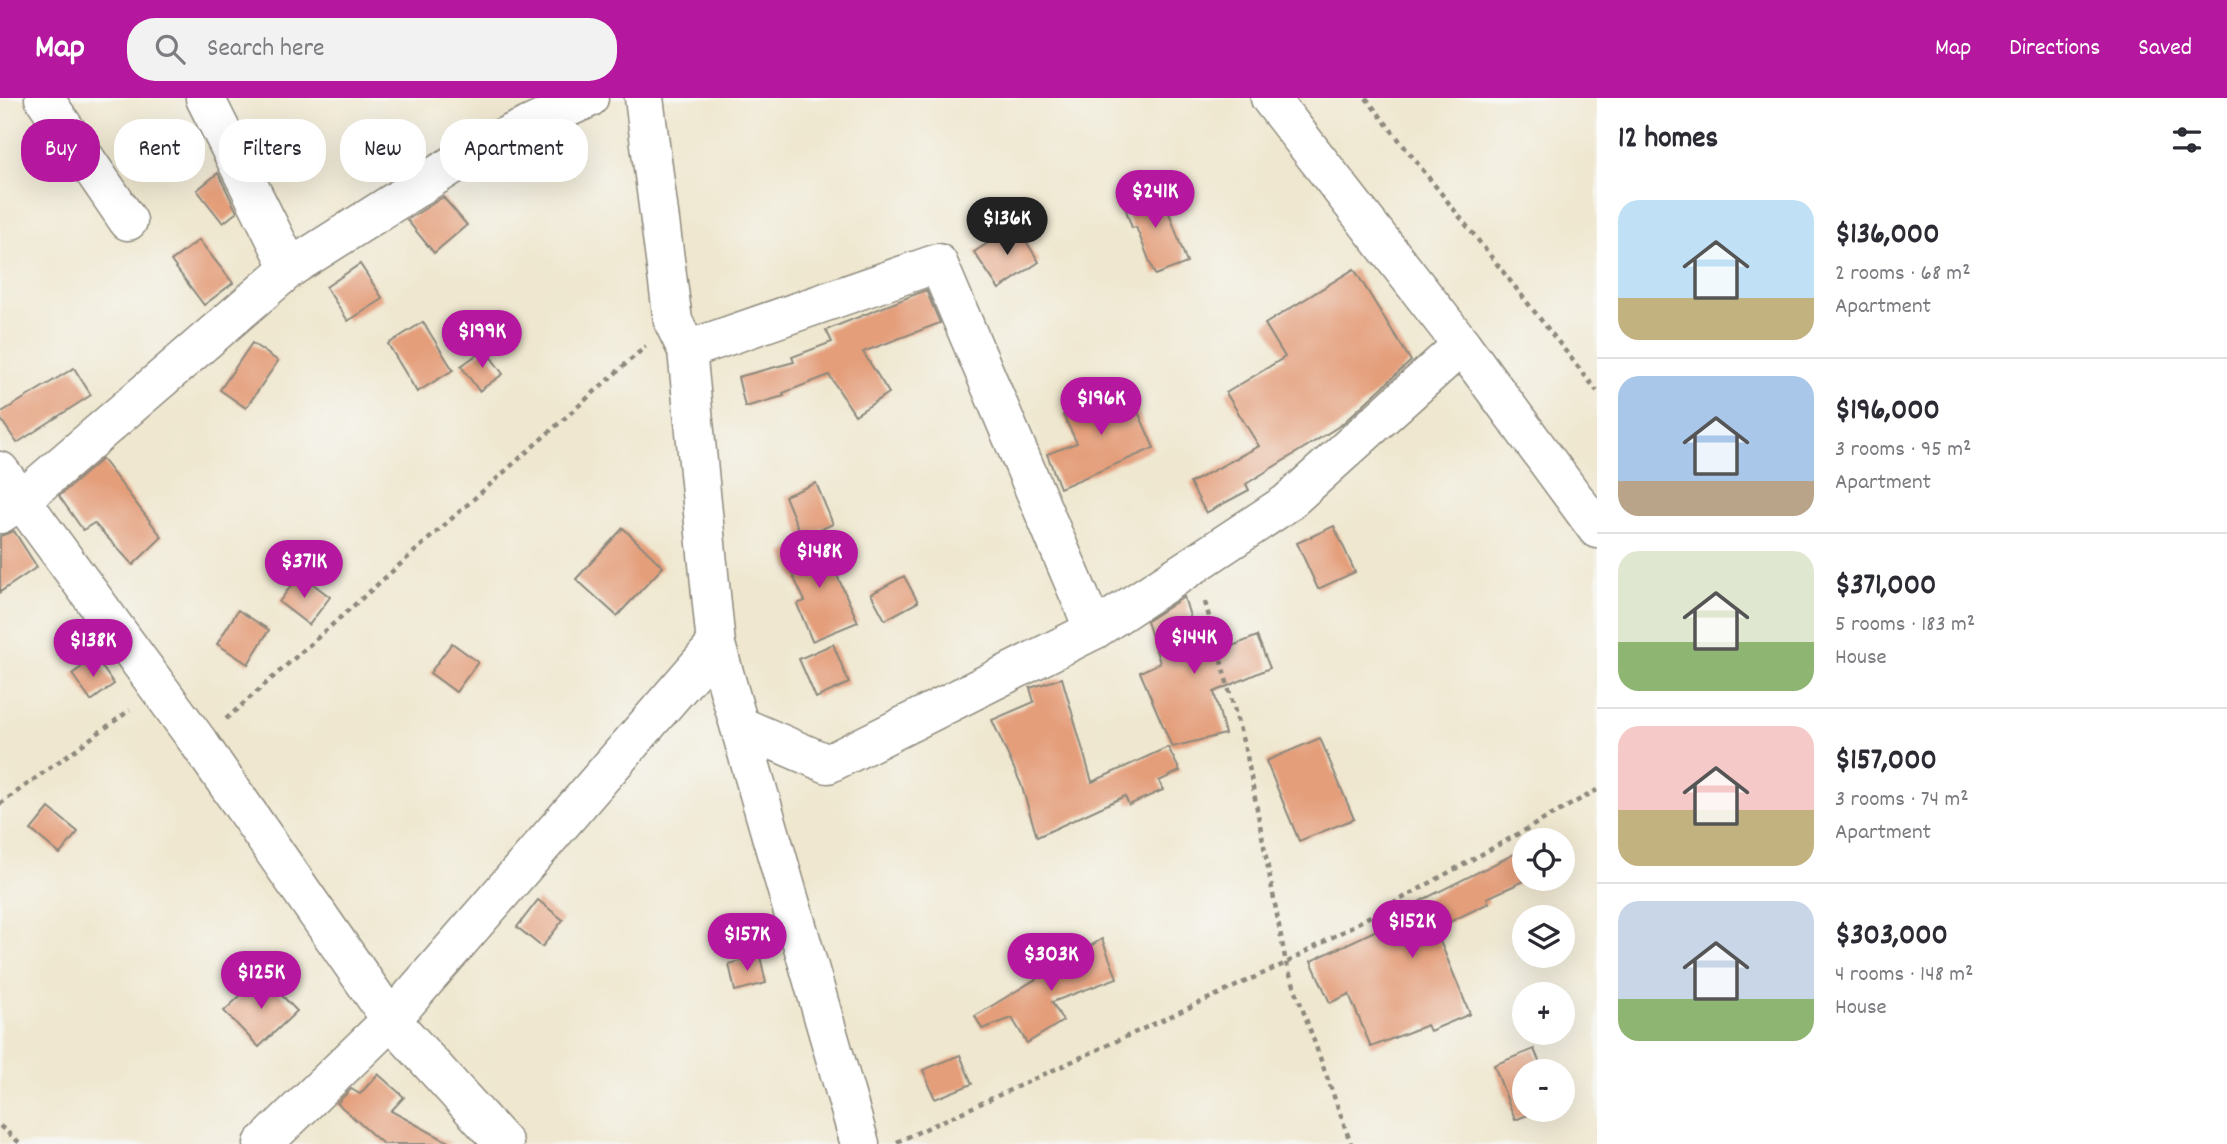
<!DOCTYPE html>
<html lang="en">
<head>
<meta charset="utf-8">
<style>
  body { margin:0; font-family:Dekko,sans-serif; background:#f2f2f3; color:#2b2b33; height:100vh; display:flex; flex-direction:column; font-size:26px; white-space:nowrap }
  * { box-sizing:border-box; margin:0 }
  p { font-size:23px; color:#7c7c81 }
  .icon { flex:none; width:38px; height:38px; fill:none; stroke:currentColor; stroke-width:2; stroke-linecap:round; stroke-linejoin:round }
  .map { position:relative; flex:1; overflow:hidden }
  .sheet { display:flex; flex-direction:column; background:#fff; width:630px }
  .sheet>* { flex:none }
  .guide { position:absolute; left:21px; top:21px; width:665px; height:63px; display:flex; gap:14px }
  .controls { position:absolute; left:1512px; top:730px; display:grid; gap:14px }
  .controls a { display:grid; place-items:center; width:63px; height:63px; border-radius:50%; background:#fff; box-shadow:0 7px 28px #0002; font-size:35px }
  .price { position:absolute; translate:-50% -60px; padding:0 16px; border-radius:24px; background:#b5179e; color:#fff; font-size:23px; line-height:46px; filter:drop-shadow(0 2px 4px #0008) }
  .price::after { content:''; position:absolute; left:50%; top:42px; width:21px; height:16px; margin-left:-10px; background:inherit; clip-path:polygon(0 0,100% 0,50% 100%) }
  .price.on { background:#222; color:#fff }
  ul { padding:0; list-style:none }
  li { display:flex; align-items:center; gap:21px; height:175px; padding:0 21px }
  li+li { border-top:2px solid #e1e1e2 }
  li span { display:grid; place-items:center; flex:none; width:196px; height:140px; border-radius:21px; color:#555 }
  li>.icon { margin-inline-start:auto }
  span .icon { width:84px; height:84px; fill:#fffc; stroke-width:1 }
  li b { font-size:30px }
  h2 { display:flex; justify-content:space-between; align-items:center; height:84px; padding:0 21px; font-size:30px }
  .chip { padding:0 24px; border-radius:28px; background:#fff; box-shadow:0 7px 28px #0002; font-size:24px; line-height:63px }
  .chip.on { background:#b5179e; color:#fff }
  header { display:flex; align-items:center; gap:42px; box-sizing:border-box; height:98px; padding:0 35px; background:#b5179e; color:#fff }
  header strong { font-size:33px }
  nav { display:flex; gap:38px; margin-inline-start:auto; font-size:24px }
  .search { width:490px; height:63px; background:#f2f2f3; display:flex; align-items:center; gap:18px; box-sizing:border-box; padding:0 24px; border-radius:28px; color:#7c7c81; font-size:26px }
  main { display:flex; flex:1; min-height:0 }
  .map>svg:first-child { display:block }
  .building { fill:#e49e7a }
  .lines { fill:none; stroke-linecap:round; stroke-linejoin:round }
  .minor-casing { stroke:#8d897d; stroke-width:41 }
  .path { stroke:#8d897d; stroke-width:4.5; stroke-dasharray:5 5; stroke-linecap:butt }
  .minor { stroke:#fff; stroke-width:38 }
</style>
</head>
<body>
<header>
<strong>Map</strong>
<div class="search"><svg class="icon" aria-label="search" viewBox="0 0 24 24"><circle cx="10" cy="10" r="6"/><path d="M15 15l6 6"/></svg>Search here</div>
<nav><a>Map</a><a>Directions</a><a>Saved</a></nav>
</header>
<main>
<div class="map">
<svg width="1597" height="1046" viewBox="0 0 1597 1046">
  <rect width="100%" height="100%" fill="#f6f6f2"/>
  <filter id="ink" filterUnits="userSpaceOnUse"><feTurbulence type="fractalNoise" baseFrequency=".0143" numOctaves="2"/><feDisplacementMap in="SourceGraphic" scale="14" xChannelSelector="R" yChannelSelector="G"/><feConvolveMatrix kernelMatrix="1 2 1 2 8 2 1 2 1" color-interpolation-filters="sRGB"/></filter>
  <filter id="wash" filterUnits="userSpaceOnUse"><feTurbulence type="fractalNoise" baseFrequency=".00686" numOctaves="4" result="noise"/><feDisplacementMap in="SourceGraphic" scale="28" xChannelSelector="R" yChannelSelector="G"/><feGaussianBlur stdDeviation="1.57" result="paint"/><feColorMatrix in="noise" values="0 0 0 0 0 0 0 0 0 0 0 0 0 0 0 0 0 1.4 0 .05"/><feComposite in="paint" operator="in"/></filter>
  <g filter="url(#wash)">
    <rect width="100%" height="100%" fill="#efe7cf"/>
    <g id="blocks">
      <!-- building -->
      <g class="building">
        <path d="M218,75L237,114L223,125L197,92Z"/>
        <path d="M1160,89L1187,165L1155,177L1136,129L1132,130L1122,100Z"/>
        <path d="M443,99L467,127L434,155L407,122Z"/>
        <path d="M1016,127L1039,164L999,191L974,154Z"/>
        <path d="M199,142L233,185L204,207L171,163Z"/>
        <path d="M360,166L383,201L348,223L326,189Z"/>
        <path d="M1354,171L1411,263L1341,327L1246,386L1249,392L1206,415L1190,385L1259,348L1226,295L1285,259L1265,226Z"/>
        <path d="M926,192L940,225L863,254L889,295L855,317L829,277L783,295L784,298L745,309L738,279L794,264L792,259L832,244L826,232Z"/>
        <path d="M423,224L453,272L417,294L388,246Z"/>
        <path d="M252,245L278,263L246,310L220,292Z"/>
        <path d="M485,251L503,276L479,293L461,268Z"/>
        <path d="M74,270L91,297L17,345L0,320V315Z"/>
        <path d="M1126,286L1154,350L1060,390L1047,356L1077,345L1063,317Z"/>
        <path d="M102,361L162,439L133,467L94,425L83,432L59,398Z"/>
        <path d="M816,385L833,426L802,440L785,398Z"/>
        <path d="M1334,428L1355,474L1318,491L1297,445Z"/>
        <path d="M623,430L663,469L617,518L576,481Z"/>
        <path d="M14,433L37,469L0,494V438Z"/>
        <path d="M819,437L858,524L812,543L797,506L805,503L782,455Z"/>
        <path d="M300,476L330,499L309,527L279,504Z"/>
        <path d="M904,478L918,504L885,522L871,496Z"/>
        <path d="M1184,499L1203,560L1257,538L1270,570L1214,594L1225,636L1172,649L1140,574L1160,565L1147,523Z"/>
        <path d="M238,512L269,532L248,566L217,546Z"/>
        <path d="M452,545L478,564L456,594L430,575Z"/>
        <path d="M833,546L849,585L816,600L799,561Z"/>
        <path d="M95,559L114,586L91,603L72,576Z"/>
        <path d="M1062,580L1092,684L1168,649L1180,673L1159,683L1163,692L1129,707L1125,698L1037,739L1021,686L992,622L1034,604L1030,590Z"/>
        <path d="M1320,640L1354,721L1299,743L1266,663Z"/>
        <path d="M49,710L78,734L60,756L31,732Z"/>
        <path d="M1524,751V783L1487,800L1489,805L1435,831L1470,916L1430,933L1427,927L1371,949L1349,896L1330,905L1311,863L1398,822L1396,818L1422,802Z"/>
        <path d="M538,802L563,822L542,849L517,829Z"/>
        <path d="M1102,841L1117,880L1052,904L1063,923L1027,945L1012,920L982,931L975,918Z"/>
        <path d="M760,858L766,885L735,893L729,866Z"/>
        <path d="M262,877L297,913L259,949L224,913Z"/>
        <path d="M1534,951L1543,973H1524V1012H1541L1515,1022L1494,967Z"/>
        <path d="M960,957L972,986L935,1001L923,972Z"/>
        <path d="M378,976L404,999L391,1013L452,1046H383L337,1005L351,991L360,996Z"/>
      </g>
    </g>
  </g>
  <g filter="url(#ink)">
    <use href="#blocks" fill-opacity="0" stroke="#8d897d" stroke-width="2"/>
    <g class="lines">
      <defs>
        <g id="minor">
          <path d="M44,0L128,123"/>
          <path d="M205,0L290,170"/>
          <path d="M644,0L673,223L687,252L716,547L860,1046"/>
          <path d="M1270,0L1462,247L1597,431"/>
          <path d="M687,252L938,165L1094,532"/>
          <path d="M0,373L199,645L391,922L504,1046"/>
          <path d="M0,416L20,403L290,170L478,51L589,0"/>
          <path d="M740,628L828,666L1094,532L1195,466L1287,405L1462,247"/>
          <path d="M263,1046L391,922L716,547"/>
        </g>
      </defs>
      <!-- minor casing -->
      <use href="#minor" class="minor-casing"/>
      <!-- path -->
      <g class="path">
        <path d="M1366,0L1597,293"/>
        <path d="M1205,504L1247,658L1286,865L1351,1046"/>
        <path d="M226,621L646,248"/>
        <path d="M0,706L130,612"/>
        <path d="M0,1028L21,1046"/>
        <path d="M897,1044L1286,865L1597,692"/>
      </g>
      <!-- minor -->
      <use href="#minor" class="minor"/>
    </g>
  </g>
</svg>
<div class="controls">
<a><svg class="icon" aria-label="locate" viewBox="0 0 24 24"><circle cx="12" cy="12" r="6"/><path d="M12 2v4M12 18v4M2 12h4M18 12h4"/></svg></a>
<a><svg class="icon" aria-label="layers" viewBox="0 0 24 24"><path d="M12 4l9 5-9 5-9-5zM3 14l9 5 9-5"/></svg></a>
<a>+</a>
<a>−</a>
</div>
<b class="price" style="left:1155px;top:132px">$241K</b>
<b class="price on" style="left:1007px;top:159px">$136K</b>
<b class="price" style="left:482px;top:272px">$199K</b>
<b class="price" style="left:1101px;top:339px">$196K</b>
<b class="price" style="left:819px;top:492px">$148K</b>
<b class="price" style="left:304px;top:502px">$371K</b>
<b class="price" style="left:1194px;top:578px">$144K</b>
<b class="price" style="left:93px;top:581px">$138K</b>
<b class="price" style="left:1412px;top:862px">$152K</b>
<b class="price" style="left:747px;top:875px">$157K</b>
<b class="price" style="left:1051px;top:895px">$303K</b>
<b class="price" style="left:261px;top:913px">$125K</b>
<div class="guide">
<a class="chip on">Buy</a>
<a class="chip">Rent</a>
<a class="chip">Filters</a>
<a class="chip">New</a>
<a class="chip">Apartment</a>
</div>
</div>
<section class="sheet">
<h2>12 homes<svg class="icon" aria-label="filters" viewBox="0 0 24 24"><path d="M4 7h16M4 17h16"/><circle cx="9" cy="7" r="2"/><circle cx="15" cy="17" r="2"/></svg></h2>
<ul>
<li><span style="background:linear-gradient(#bfe0f5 70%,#c2b280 0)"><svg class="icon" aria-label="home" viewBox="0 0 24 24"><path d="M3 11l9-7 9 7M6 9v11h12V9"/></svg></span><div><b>$136,000</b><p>2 rooms · 68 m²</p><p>Apartment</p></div></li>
<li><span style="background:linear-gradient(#a9c7e8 75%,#b9a48a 0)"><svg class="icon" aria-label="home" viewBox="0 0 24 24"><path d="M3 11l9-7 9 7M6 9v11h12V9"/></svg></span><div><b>$196,000</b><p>3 rooms · 95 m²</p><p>Apartment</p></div></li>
<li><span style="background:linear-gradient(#dfe7d0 65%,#8fb573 0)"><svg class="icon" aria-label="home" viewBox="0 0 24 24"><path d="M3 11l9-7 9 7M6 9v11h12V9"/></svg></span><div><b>$371,000</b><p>5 rooms · 183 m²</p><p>House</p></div></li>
<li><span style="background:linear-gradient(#f6c9c9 60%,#c2b280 0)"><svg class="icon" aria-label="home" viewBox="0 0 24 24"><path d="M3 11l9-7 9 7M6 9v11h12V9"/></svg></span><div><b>$157,000</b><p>3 rooms · 74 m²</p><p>Apartment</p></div></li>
<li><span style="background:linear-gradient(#c9d6e8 70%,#8fb573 0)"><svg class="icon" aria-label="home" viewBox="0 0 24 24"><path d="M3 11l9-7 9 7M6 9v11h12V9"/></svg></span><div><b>$303,000</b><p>4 rooms · 148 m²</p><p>House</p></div></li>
</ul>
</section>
</main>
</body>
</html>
